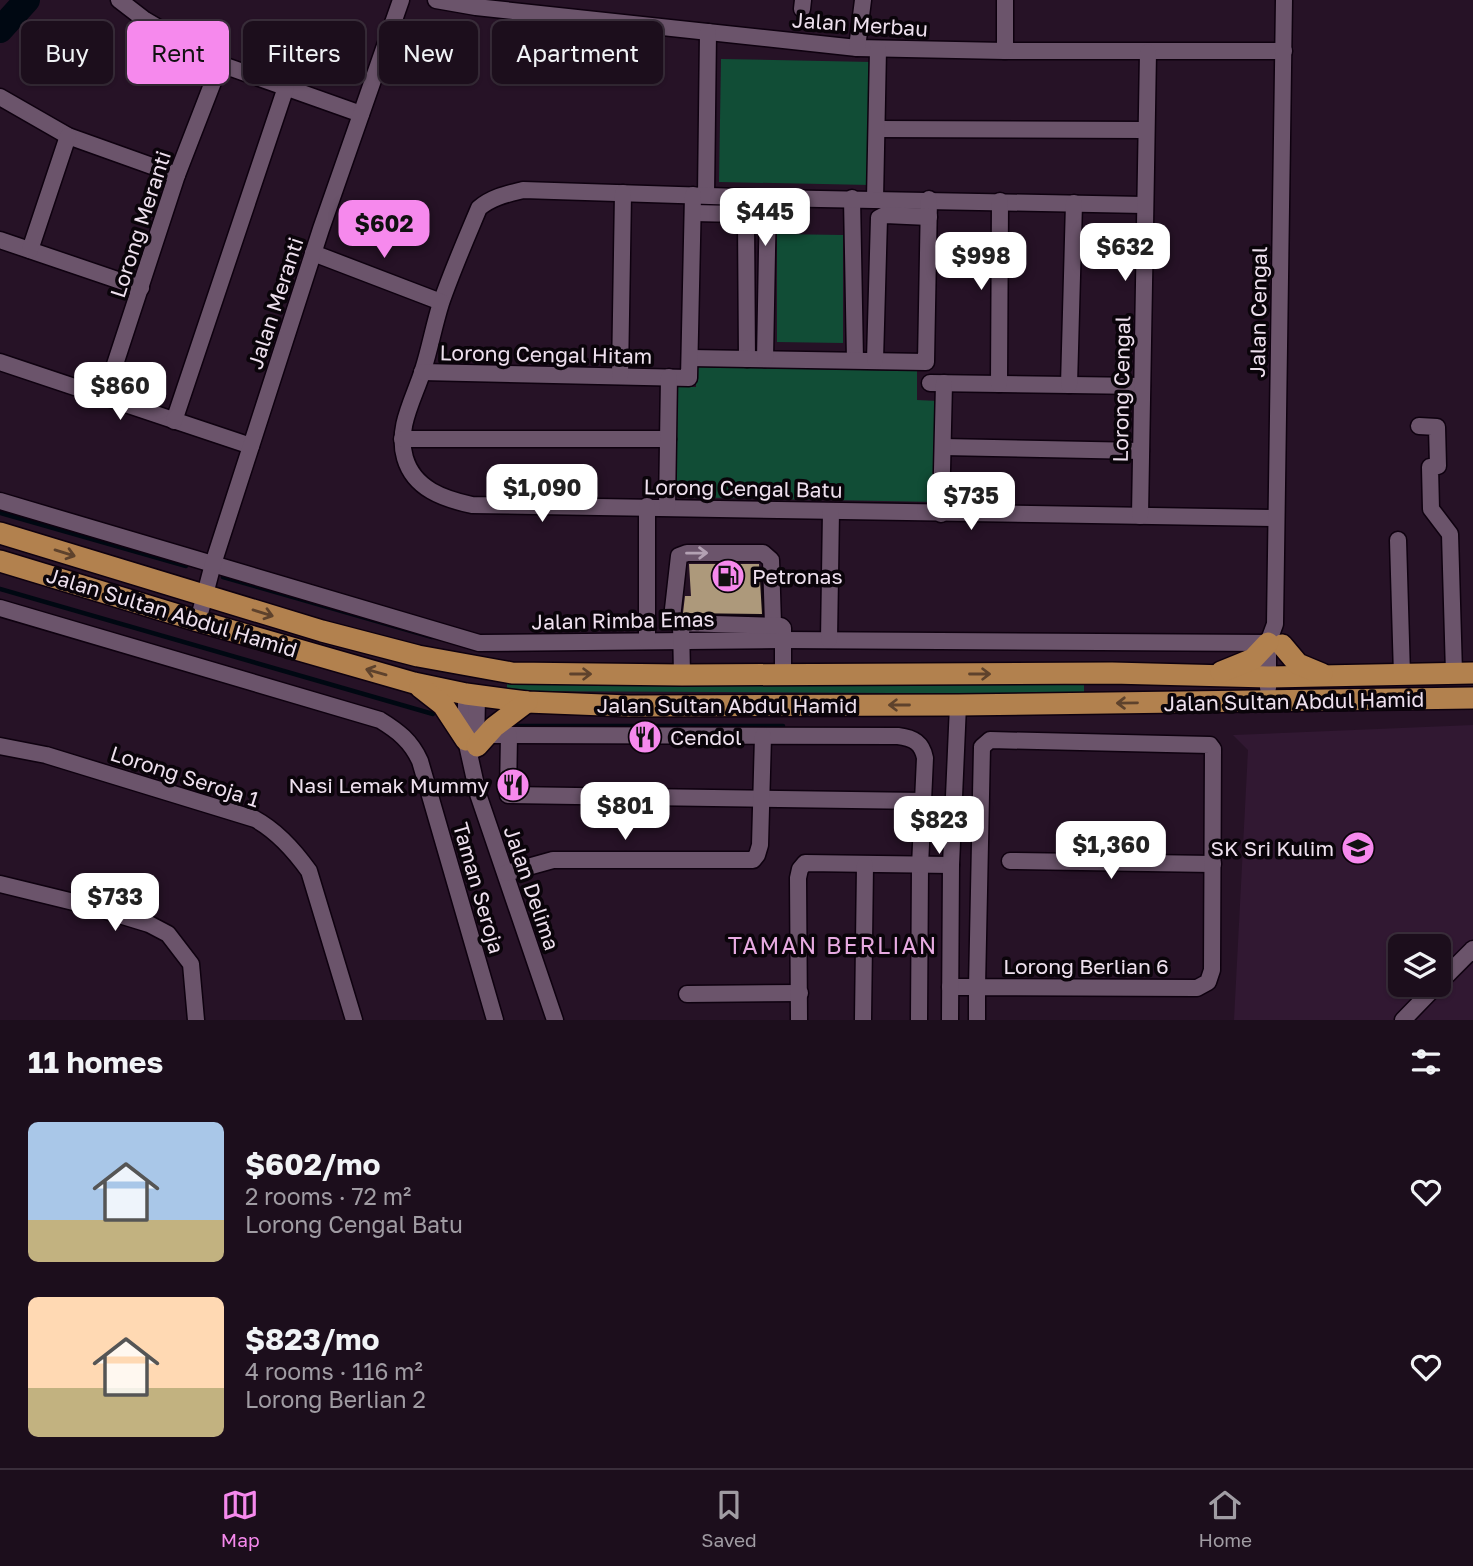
<!DOCTYPE html>
<html lang="en">
<head>
<meta charset="utf-8">
<style>
  body { margin:0; font-family:"Golos Text",sans-serif; background:#291c29; color:#f1f3f6; height:100vh; display:flex; flex-direction:column; font-size:26px; white-space:nowrap }
  * { box-sizing:border-box; margin:0 }
  p { font-size:23px; color:#a09ca3 }
  .icon { flex:none; width:38px; height:38px; fill:none; stroke:currentColor; stroke-width:2; stroke-linecap:round; stroke-linejoin:round }
  .map { position:relative; height:1020px; overflow:hidden }
  .side { display:flex; flex-direction:column; background:#1c0e1c; flex:1 }
  .side>* { flex:none }
  .banner { position:absolute; left:21px; top:21px; width:700px; height:63px; display:flex; gap:14px }
  .buttons { position:absolute; left:1388px; top:934px; display:grid; gap:14px }
  .buttons a { display:grid; place-items:center; width:63px; height:63px; border-radius:10px; background:#1c0e1c; box-shadow:0 2px 5px #0004,0 0 0 2px #3a2e3b; font-size:35px }
  .price { position:absolute; translate:-50% -60px; padding:0 16px; border-radius:14px; background:#fff; color:#222; font-size:23px; line-height:46px; filter:drop-shadow(0 2px 4px #0008) }
  .price::after { content:''; position:absolute; left:50%; top:42px; width:21px; height:16px; margin-left:-10px; background:inherit; clip-path:polygon(0 0,100% 0,50% 100%) }
  .price.current { background:#f689ed; color:#111 }
  ul { padding:0; list-style:none }
  li { display:flex; align-items:center; gap:21px; height:175px; padding:0 28px }
  li span { display:grid; place-items:center; flex:none; width:196px; height:140px; border-radius:10px; color:#555 }
  li>.icon { margin-inline-start:auto }
  span .icon { width:84px; height:84px; fill:#fffc; stroke-width:1 }
  li b { font-size:30px }
  h2 { display:flex; justify-content:space-between; align-items:center; height:84px; padding:0 28px; font-size:30px }
  .pill { padding:0 24px; border-radius:10px; background:#1c0e1c; box-shadow:0 2px 5px #0004,0 0 0 2px #3a2e3b; font-size:24px; line-height:63px }
  .pill.current { background:#f689ed; color:#111 }
  .menu { display:flex; justify-content:space-around; align-items:center; height:98px; border-top:2px solid #3a2e3b; background:#1c0e1c; font-size:19px; color:#a09ca3 }
  .menu a { display:grid; justify-items:center; gap:4px }
  .menu .current { color:#f689ed }
  .map>svg:first-child { display:block }
  .built { fill:#311832; fill-rule:evenodd }
  .green { fill:#114d36 }
  .shadow { fill:#0007 }
  .lines { fill:none; stroke-linecap:round; stroke-linejoin:round }
  .stream { stroke:#000812; stroke-width:4.5 }
  .river { stroke:#000812; stroke-width:26 }
  .building { fill:#ad997b }
  .minor-casing { stroke:#0e010f; stroke-width:19 }
  .major-casing { stroke:#0e010f; stroke-width:24 }
  .minor { stroke:#6b546b; stroke-width:16 }
  .major { stroke:#b2814e; stroke-width:21 }
  .oneway { stroke:#5e422c }
  .oneway2 { stroke:#b3a1b3 }
  .labels { text-anchor:middle; dominant-baseline:central; stroke-width:7; stroke-linejoin:round; paint-order:stroke }
  .street-label { font-size:21px; fill:#eee0ee; stroke:#0a040a }
  .poi-label { font-size:21px; fill:#eee0ee; stroke:#0a040a; text-anchor:start }
  .neighbourhood-label { font-size:23px; letter-spacing:2px; fill:#e7aae1; stroke:#0a040a }
</style>
</head>
<body>
<div class="map">
<svg width="1473" height="1020" viewBox="0 0 1473 1020">
  <rect width="100%" height="100%" fill="#261226"/>
  <!-- built -->
  <path class="built" d="M1473,725V1020H1234L1248,750L1233,735ZM1400,947H1438V985H1400Z"/>
  <!-- green -->
  <g class="green">
    <path d="M721,59L872,62L870,185L719,182Z"/>
    <path d="M777,234L843,235V343L777,342Z"/>
    <path d="M696,367L917,371V400L938,401L937,502L675,497L676,387H696Z"/>
    <path d="M507,682L1084,684V694L507,691Z"/>
  </g>
  <!-- shadow -->
  <path class="shadow" d="M691,565L760,567L770,577L772,623L695,622L685,612L692,598Z"/>
  <g class="lines">
    <!-- stream -->
    <g class="stream">
      <path d="M0,513L186,566"/>
      <path d="M223,577L432,637"/>
      <path d="M0,589L433,714"/>
      <path d="M512,726H783"/>
    </g>
    <!-- river -->
    <path class="river" d="M0,30L27,0"/>
  </g>
  <!-- building -->
  <path class="building" d="M689,564H759L762,614L683,613L685,596H691Z"/>
  <g class="lines">
    <defs>
      <g id="minor">
        <path d="M119,0L145,20L220,64L361,114"/>
        <path d="M436,0L476,7L857,48L1005,51H1284"/>
        <path d="M802,9L803,0"/>
        <path d="M857,48L863,0"/>
        <path d="M1005,51V0"/>
        <path d="M0,97L68,136L177,175"/>
        <path d="M877,129L1145,130"/>
        <path d="M706,195L708,32"/>
        <path d="M852,198L855,360"/>
        <path d="M875,199L878,49"/>
        <path d="M1144,205L768,198L523,190C507,194 492,197 479,208C466,239 452,271 441,303C434,325 430,348 423,370C414,399 396,427 405,458C414,489 444,499 472,505L1276,518"/>
        <path d="M693,213L740,214L746,221L747,359"/>
        <path d="M0,240L141,288"/>
        <path d="M30,250L68,136"/>
        <path d="M313,253L441,302"/>
        <path d="M690,358L926,362L929,199"/>
        <path d="M765,359L768,198"/>
        <path d="M875,360L879,218L885,215L929,217"/>
        <path d="M0,362L251,446"/>
        <path d="M422,372L689,378L693,195"/>
        <path d="M620,376L623,193"/>
        <path d="M930,383L1142,386"/>
        <path d="M999,384L1000,201"/>
        <path d="M1069,385L1074,203"/>
        <path d="M104,398L177,175L220,64"/>
        <path d="M174,421L286,87"/>
        <path d="M1419,426L1437,427L1438,466L1430,467L1431,509L1450,534L1454,673"/>
        <path d="M402,439H668"/>
        <path d="M943,447L1141,451"/>
        <path d="M0,501L479,643L782,640L1268,643"/>
        <path d="M667,507L669,377"/>
        <path d="M941,514L944,383"/>
        <path d="M1140,516L1148,52"/>
        <path d="M1398,540L1402,675"/>
        <path d="M0,608L380,720C398,731 411,741 420,761L495,1020"/>
        <path d="M198,621L213,564L321,229L401,0"/>
        <path d="M681,623L675,622L672,618L679,556L687,553H763L771,560L773,625"/>
        <path d="M829,640L831,511"/>
        <path d="M647,641V506"/>
        <path d="M682,675L681,623L781,626L783,628V675"/>
        <path d="M1268,688V643L1275,624L1284,0"/>
        <path d="M466,694V740L478,794L555,1020"/>
        <path d="M485,735L898,736C914,738 922,743 925,758L920,866L919,1020"/>
        <path d="M509,735L508,795L923,801"/>
        <path d="M0,746L46,755L255,819C277,831 294,850 309,871L354,1020"/>
        <path d="M476,749L477,696"/>
        <path d="M1010,861L1213,864"/>
        <path d="M506,873L553,860H753L757,855L760,845L763,736"/>
        <path d="M0,884L90,906L149,924L168,934L191,964L196,1020"/>
        <path d="M1438,984L1473,949"/>
        <path d="M950,987H977L1197,988L1208,982L1212,970L1213,749L1210,745L990,740L982,747L977,987V1020"/>
        <path d="M687,994L800,993"/>
        <path d="M799,1020L798,878L800,869L805,863L951,865"/>
        <path d="M863,1020L865,865"/>
        <path d="M950,1020L951,865L958,705"/>
        <path d="M1403,1020L1437,985"/>
      </g>
      <g id="major">
        <path d="M0,533L322,631L418,656L512,673L682,675L1112,673L1268,677L1473,673"/>
        <path d="M0,561L198,621L414,683L466,694L527,702L629,706L958,705L1473,698"/>
        <path d="M1282,645L1298,664L1322,674"/>
        <path d="M1221,672L1253,659L1268,643"/>
        <path d="M420,687L443,705L466,740"/>
        <path d="M477,746L494,727L527,702"/>
      </g>
    </defs>
    <!-- minor casing -->
    <use href="#minor" class="minor-casing"/>
    <!-- major casing -->
    <use href="#major" class="major-casing"/>
    <!-- minor -->
    <use href="#minor" class="minor"/>
    <!-- major -->
    <use href="#major" class="major"/>
  </g>
  <!-- one-way arrows -->
  <defs><path id="oneway-shaft" d="M-6 0H5M1.5-3L5.5 0L1.5 3" fill="none" stroke-width="1.6" stroke-linecap="round" stroke-linejoin="round" transform="scale(1.75)"/></defs>
  <g class="oneway">
    <use href="#oneway-shaft" transform="translate(65 553) rotate(17)"/>
    <use href="#oneway-shaft" transform="translate(263 613) rotate(17)"/>
    <use href="#oneway-shaft" transform="translate(376 672) rotate(-164)"/>
    <use href="#oneway-shaft" transform="translate(581 674)"/>
    <use href="#oneway-shaft" transform="translate(980 674)"/>
    <use href="#oneway-shaft" transform="translate(1127 703) rotate(179)"/>
    <use href="#oneway-shaft" transform="translate(899 705) rotate(180)"/>
  </g>
  <use class="oneway2" href="#oneway-shaft" transform="translate(697 553) rotate(-1)"/>
  <!-- icons -->
  <defs>
    <symbol id="fuel-disc" viewBox="-11 -11 22 22"><circle r="9.5" fill="#f689ed" stroke="#0a040a"/><path d="M-5.5-6h7V0h2V4h1.3V-2.5L3-4.5l.8-.8L6-3V5H2.5V1h-1V6h-7ZM-4.2-4.7v3.2H.2V-4.7Z" fill="#111"/></symbol>
    <symbol id="restaurant-disc" viewBox="-11 -11 22 22"><circle r="9.5" fill="#f689ed" stroke="#0a040a"/><path d="M-5-6h1v4h1v-4h1v4h1v-4h1v5L-1.5 .5V6h-2V.5L-5-1ZM5-6V6H3V1.5H1.5Q1.5-4 5-6Z" fill="#111"/></symbol>
    <symbol id="school-disc" viewBox="-11 -11 22 22"><circle r="9.5" fill="#f689ed" stroke="#0a040a"/><path d="M0-5L7-2L0 1L-7-2ZM-4 1L0 2.5L4 1V4Q0 6-4 4Z" fill="#111"/></symbol>
  </defs>
  <g fill-rule="evenodd">
    <use href="#fuel-disc" x="709" y="557" width="38" height="38"/>
    <use href="#restaurant-disc" x="626" y="718" width="38" height="38"/>
    <use href="#restaurant-disc" x="494" y="766" width="38" height="38"/>
    <use href="#school-disc" x="1339" y="829" width="38" height="38"/>
  </g>
  <g class="labels">
    <!-- street labels -->
    <g class="street-label">
      <text transform="translate(860 24) rotate(4)">Jalan Merbau</text>
      <text transform="translate(140 224) rotate(-72)">Lorong Meranti</text>
      <text transform="translate(275 303) rotate(-72)">Jalan Meranti</text>
      <text transform="translate(1258 312) rotate(-89)">Jalan Cengal</text>
      <text transform="translate(546 354) rotate(1)">Lorong Cengal Hitam</text>
      <text transform="translate(1121 389) rotate(-89)">Lorong Cengal</text>
      <text transform="translate(743 488) rotate(1)">Lorong Cengal Batu</text>
      <text transform="translate(172 612) rotate(17)">Jalan Sultan Abdul Hamid</text>
      <text transform="translate(623 620) rotate(-1)">Jalan Rimba Emas</text>
      <text transform="translate(1294 701) rotate(-1)">Jalan Sultan Abdul Hamid</text>
      <text x="727" y="705">Jalan Sultan Abdul Hamid</text>
      <text transform="translate(185 776) rotate(18)">Lorong Seroja 1</text>
      <text transform="translate(479 888) rotate(74)">Taman Seroja</text>
      <text transform="translate(532 888) rotate(71)">Jalan Delima</text>
      <text x="1086" y="966">Lorong Berlian 6</text>
    </g>
    <!-- poi labels -->
    <g class="poi-label">
      <text x="752" y="576">Petronas</text>
      <text x="670" y="737">Cendol</text>
      <text x="489" y="785" text-anchor="end">Nasi Lemak Mummy</text>
      <text x="1334" y="848" text-anchor="end">SK Sri Kulim</text>
    </g>
    <!-- neighbourhood labels -->
    <g class="neighbourhood-label">
      <text x="833" y="945">TAMAN BERLIAN</text>
    </g>
  </g>
</svg>
<div class="buttons">
<a><svg class="icon" aria-label="layers" viewBox="0 0 24 24"><path d="M12 4l9 5-9 5-9-5zM3 14l9 5 9-5"/></svg></a>
</div>
<b class="price" style="left:765px;top:248px">$445</b>
<b class="price current" style="left:384px;top:260px">$602</b>
<b class="price" style="left:1125px;top:283px">$632</b>
<b class="price" style="left:981px;top:292px">$998</b>
<b class="price" style="left:120px;top:422px">$860</b>
<b class="price" style="left:542px;top:524px">$1,090</b>
<b class="price" style="left:971px;top:532px">$735</b>
<b class="price" style="left:625px;top:842px">$801</b>
<b class="price" style="left:939px;top:856px">$823</b>
<b class="price" style="left:1111px;top:881px">$1,360</b>
<b class="price" style="left:115px;top:933px">$733</b>
<div class="banner">
<a class="pill">Buy</a>
<a class="pill current">Rent</a>
<a class="pill">Filters</a>
<a class="pill">New</a>
<a class="pill">Apartment</a>
</div>
</div>
<section class="side">
<h2>11 homes<svg class="icon" aria-label="filters" viewBox="0 0 24 24"><path d="M4 7h16M4 17h16"/><circle cx="9" cy="7" r="2"/><circle cx="15" cy="17" r="2"/></svg></h2>
<ul>
<li><span style="background:linear-gradient(#a9c7e8 70%,#c2b280 0)"><svg class="icon" aria-label="home" viewBox="0 0 24 24"><path d="M3 11l9-7 9 7M6 9v11h12V9"/></svg></span><div><b>$602/mo</b><p>2 rooms · 72 m²</p><p>Lorong Cengal Batu</p></div><svg class="icon" aria-label="heart" viewBox="0 0 24 24"><path d="M12 20l-8-8c-3-5 5-10 8-4 3-6 11-1 8 4z"/></svg></li>
<li><span style="background:linear-gradient(#ffd9b3 65%,#c2b280 0)"><svg class="icon" aria-label="home" viewBox="0 0 24 24"><path d="M3 11l9-7 9 7M6 9v11h12V9"/></svg></span><div><b>$823/mo</b><p>4 rooms · 116 m²</p><p>Lorong Berlian 2</p></div><svg class="icon" aria-label="heart" viewBox="0 0 24 24"><path d="M12 20l-8-8c-3-5 5-10 8-4 3-6 11-1 8 4z"/></svg></li>
</ul>
</section>
<nav class="menu">
<a class="current"><svg class="icon" aria-label="map" viewBox="0 0 24 24"><path d="M3 6l6-2 6 2 6-2v14l-6 2-6-2-6 2zM9 4v14M15 6v14"/></svg>Map</a>
<a><svg class="icon" aria-label="saved" viewBox="0 0 24 24"><path d="M7 4h10v16l-5-4-5 4z"/></svg>Saved</a>
<a><svg class="icon" aria-label="home" viewBox="0 0 24 24"><path d="M3 11l9-7 9 7M6 9v11h12V9"/></svg>Home</a>
</nav>
</body>
</html>
